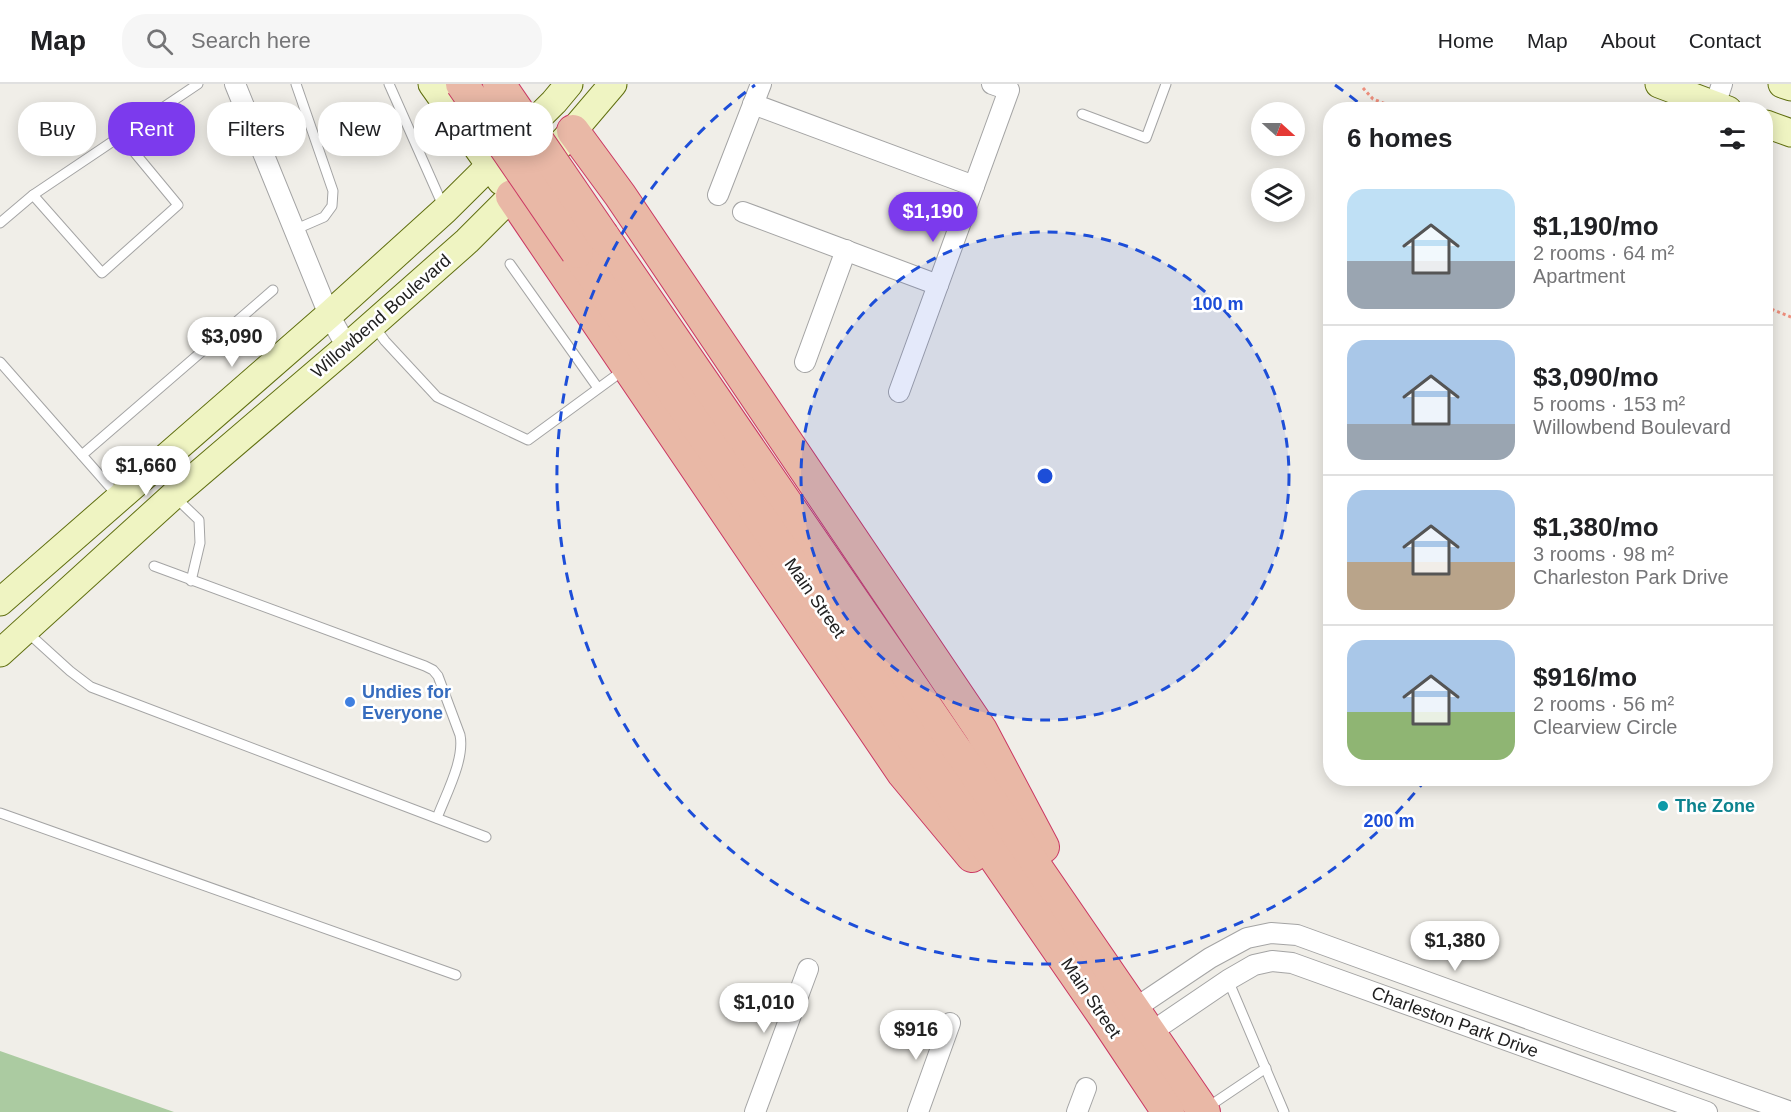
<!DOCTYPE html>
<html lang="en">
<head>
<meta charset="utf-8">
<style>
  body { margin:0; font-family:Arial,sans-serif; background:#f6f6f6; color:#202124; height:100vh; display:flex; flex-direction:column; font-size:22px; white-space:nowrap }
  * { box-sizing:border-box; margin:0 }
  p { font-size:20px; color:#757577 }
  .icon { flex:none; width:33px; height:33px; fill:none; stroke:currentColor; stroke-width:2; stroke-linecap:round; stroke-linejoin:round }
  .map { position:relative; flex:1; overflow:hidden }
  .side { position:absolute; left:1323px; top:18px; width:450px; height:684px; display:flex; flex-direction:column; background:#fff; border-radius:24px; box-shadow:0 3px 15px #0003 }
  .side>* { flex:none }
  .hud { position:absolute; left:18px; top:18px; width:570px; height:54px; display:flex; gap:12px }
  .needle { width:39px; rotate:111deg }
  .controls { position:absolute; left:1251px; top:18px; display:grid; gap:12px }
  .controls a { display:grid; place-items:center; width:54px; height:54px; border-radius:50%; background:#fff; box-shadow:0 3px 15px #0003; font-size:30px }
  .price { position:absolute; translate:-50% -51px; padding:0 14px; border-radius:21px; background:#fff; color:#222; font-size:20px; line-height:39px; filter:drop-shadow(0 2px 3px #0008) }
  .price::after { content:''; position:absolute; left:50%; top:36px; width:18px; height:14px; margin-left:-9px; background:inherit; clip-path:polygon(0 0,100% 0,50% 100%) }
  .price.on { background:#7c3aed; color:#fff }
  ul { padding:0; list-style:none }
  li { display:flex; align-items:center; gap:18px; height:150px; padding:0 24px }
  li+li { border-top:2px solid #e0e0e0 }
  li span { display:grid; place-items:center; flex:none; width:168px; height:120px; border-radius:18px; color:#555 }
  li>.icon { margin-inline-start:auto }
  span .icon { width:72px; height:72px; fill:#fffc; stroke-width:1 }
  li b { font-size:26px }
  h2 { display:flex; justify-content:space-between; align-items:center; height:72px; padding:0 24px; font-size:26px }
  .pill { padding:0 21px; border-radius:24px; background:#fff; box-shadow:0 3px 15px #0003; font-size:21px; line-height:54px }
  .pill.on { background:#7c3aed; color:#fff }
  header { display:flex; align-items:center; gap:36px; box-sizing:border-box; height:84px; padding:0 30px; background:#fff; border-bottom:2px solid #e0e0e0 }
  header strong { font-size:28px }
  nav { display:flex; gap:33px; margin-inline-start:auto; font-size:21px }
  .search { width:420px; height:54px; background:#f6f6f6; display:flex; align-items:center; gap:15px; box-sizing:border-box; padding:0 21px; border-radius:24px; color:#757577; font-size:22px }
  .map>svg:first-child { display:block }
  .forest { fill:#abcba1 }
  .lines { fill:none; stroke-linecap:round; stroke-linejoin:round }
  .service-casing { stroke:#a4a4a4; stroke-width:11 }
  .minor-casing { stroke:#a4a4a4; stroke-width:22 }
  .secondary-casing { stroke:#606f10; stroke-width:29 }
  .trunk-casing { stroke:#cb3863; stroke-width:34 }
  .path { stroke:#ed8e7c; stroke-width:3; stroke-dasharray:3 3; stroke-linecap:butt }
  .service { stroke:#fff; stroke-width:9 }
  .minor { stroke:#fff; stroke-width:20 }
  .secondary { stroke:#eff4c2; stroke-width:27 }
  .trunk { stroke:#e9b8a6; stroke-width:32 }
  .trunk-bridge-casing { stroke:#cb3863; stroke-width:34; stroke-linecap:butt }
  .trunk-bridge { stroke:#e9b8a6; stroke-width:32 }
  .ring { fill:none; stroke:#1d4ed8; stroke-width:3; stroke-dasharray:10 8 }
  .shop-dot { fill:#3f7fe0; stroke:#fff; stroke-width:2 }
  .culture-dot { fill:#0f9aa8; stroke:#fff; stroke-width:2 }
  .labels { text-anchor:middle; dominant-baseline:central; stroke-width:5; stroke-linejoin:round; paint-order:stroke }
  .street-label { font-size:18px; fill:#202020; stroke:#fff }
  .shop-label { font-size:18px; font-weight:bold; fill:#366cbe; stroke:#fff; text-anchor:start }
  .culture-label { font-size:18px; font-weight:bold; fill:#0d838f; stroke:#fff; text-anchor:start }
  .centre { fill:#1d4ed8; stroke:#fff; stroke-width:3 }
  .ring-label { font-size:18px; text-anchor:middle; font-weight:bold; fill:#1d4ed8; stroke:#fff; stroke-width:5; stroke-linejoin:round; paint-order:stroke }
</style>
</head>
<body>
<header>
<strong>Map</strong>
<div class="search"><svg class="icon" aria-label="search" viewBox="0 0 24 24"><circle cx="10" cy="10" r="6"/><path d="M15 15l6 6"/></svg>Search here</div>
<nav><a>Home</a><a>Map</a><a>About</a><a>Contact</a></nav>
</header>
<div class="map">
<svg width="1791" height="1028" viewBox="0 0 1791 1028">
  <rect width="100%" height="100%" fill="#f0eee8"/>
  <!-- forest -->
  <path class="forest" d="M0,967L174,1028H0Z"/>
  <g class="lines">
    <defs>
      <g id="service">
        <path d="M389,0L444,124"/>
        <path d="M1082,30L1146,54L1166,0"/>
        <path d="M33,111L102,189L178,121L120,51"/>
        <path d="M0,139L33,111L198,0"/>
        <path d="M294,146L324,133L332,122L333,107L296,0"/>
        <path d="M510,180L598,304"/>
        <path d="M374,242L385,257L437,313L528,356L625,285"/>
        <path d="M0,278L117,411"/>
        <path d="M82,371L273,206"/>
        <path d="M176,414L199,436L200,459L191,497"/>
        <path d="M154,482L425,582L433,586L438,592L460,651C465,675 446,710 437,734"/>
        <path d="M27,548L70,587L91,603L486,753"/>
        <path d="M0,729L456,891"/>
        <path d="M1228,896L1284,1028"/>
        <path d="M1208,1023L1266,984"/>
      </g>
      <g id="minor">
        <path d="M235,0L329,231L347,263"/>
        <path d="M753,20L974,102"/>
        <path d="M1715,21L1722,0"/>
        <path d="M718,111L761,0"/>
        <path d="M743,128L938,201"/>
        <path d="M805,278L846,166"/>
        <path d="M899,308L1009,6L992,0"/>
        <path d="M1134,925L1210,874L1247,854L1271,849L1297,851L1584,955L1791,1028"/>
        <path d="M1150,949L1228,896L1254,881L1272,877L1292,879L1707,1028"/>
        <path d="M755,1028L808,885"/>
        <path d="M918,1028L950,939"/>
        <path d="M1077,1028L1086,1004"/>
      </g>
      <g id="secondary">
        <path d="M432,0L501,97"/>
        <path d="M1659,0L1728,26"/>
        <path d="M1782,0L1791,3"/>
        <path d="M1766,40L1791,49"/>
        <path d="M0,518L329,231L445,126L554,18L569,0"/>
        <path d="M0,569L174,411L347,263L467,157L512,112L573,47L613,0"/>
      </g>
      <g id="trunk">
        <path d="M573,47L620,111L981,646L1043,763"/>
        <path d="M512,112L903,689L972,772"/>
        <path d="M603,152L1204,1028"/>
        <path d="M577,168L1106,935L1168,1028"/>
      </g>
    </defs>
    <!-- service casing -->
    <use href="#service" class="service-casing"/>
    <!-- minor casing -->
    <use href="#minor" class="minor-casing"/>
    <!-- secondary casing -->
    <use href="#secondary" class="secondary-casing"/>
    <!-- trunk casing -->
    <use href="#trunk" class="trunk-casing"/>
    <!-- path -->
    <g class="path">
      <path d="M1363,4L1373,15L1401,26"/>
      <path d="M1766,223L1791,233"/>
    </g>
    <!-- service -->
    <use href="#service" class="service"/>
    <!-- minor -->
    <use href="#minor" class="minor"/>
    <!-- secondary -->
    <use href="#secondary" class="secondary"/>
    <!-- trunk -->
    <use href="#trunk" class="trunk"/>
    <defs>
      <g id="trunk-bridge">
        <path d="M462,0L577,168"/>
        <path d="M499,0L603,152"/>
      </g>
    </defs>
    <!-- trunk-bridge casing -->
    <use href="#trunk-bridge" class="trunk-bridge-casing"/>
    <!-- trunk-bridge -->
    <use href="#trunk-bridge" class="trunk-bridge"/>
  </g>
  <!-- distance rings -->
  <circle cx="1045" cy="392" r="244" fill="#1d4ed8" fill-opacity=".12"/>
  <g class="ring">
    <circle cx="1045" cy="392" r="244"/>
    <path d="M1426 695A487 487 0 1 1 755 1M1335 1A487 487 0 0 1 1365 24"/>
  </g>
  <!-- markers -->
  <circle class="shop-dot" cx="350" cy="618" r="6"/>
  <circle class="culture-dot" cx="1663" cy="722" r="6"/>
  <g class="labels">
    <!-- street labels -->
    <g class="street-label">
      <text transform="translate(381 232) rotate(-41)">Willowbend Boulevard</text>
      <text transform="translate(815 514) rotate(55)">Main Street</text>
      <text transform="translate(1091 914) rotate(56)">Main Street</text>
      <text transform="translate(1455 938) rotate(20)">Charleston Park Drive</text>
    </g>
    <!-- shop labels -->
    <g class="shop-label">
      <text x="362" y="608">Undies for<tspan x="362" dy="21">Everyone</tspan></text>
    </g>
    <!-- culture labels -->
    <g class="culture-label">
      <text x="1675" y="722">The Zone</text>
    </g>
  </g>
  <circle cx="1045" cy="392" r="9" class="centre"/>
  <g class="ring-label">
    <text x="1218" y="226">100 m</text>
    <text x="1389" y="743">200 m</text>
  </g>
</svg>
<div class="controls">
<a><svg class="needle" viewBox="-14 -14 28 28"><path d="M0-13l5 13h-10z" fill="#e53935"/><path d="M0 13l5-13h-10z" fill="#757577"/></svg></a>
<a><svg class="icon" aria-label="layers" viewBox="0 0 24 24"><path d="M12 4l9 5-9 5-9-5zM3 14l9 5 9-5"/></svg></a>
</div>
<b class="price on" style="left:933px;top:159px">$1,190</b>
<b class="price" style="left:232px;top:284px">$3,090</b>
<b class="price" style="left:146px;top:413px">$1,660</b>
<b class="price" style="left:1455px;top:888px">$1,380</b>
<b class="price" style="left:764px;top:950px">$1,010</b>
<b class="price" style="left:916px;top:977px">$916</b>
<div class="hud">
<a class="pill">Buy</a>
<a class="pill on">Rent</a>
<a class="pill">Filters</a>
<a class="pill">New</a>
<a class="pill">Apartment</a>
</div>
<section class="side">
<h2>6 homes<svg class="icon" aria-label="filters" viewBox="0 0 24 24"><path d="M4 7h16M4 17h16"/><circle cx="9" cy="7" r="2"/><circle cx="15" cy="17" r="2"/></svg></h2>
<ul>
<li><span style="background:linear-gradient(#bfe0f5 60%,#9aa5b1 0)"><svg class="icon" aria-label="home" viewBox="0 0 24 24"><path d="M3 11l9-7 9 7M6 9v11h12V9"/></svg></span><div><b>$1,190/mo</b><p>2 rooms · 64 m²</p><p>Apartment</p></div></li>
<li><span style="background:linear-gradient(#a9c7e8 70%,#9aa5b1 0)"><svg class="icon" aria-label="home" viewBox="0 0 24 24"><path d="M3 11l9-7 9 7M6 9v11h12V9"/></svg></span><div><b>$3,090/mo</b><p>5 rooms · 153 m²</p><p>Willowbend Boulevard</p></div></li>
<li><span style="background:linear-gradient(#a9c7e8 60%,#b9a48a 0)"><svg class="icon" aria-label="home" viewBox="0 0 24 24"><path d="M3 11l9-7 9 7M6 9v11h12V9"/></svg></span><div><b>$1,380/mo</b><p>3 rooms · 98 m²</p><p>Charleston Park Drive</p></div></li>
<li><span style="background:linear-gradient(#a9c7e8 60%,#8fb573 0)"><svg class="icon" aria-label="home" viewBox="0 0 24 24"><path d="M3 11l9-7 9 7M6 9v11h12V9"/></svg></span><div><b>$916/mo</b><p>2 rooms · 56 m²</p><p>Clearview Circle</p></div></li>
</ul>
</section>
</div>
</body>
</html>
